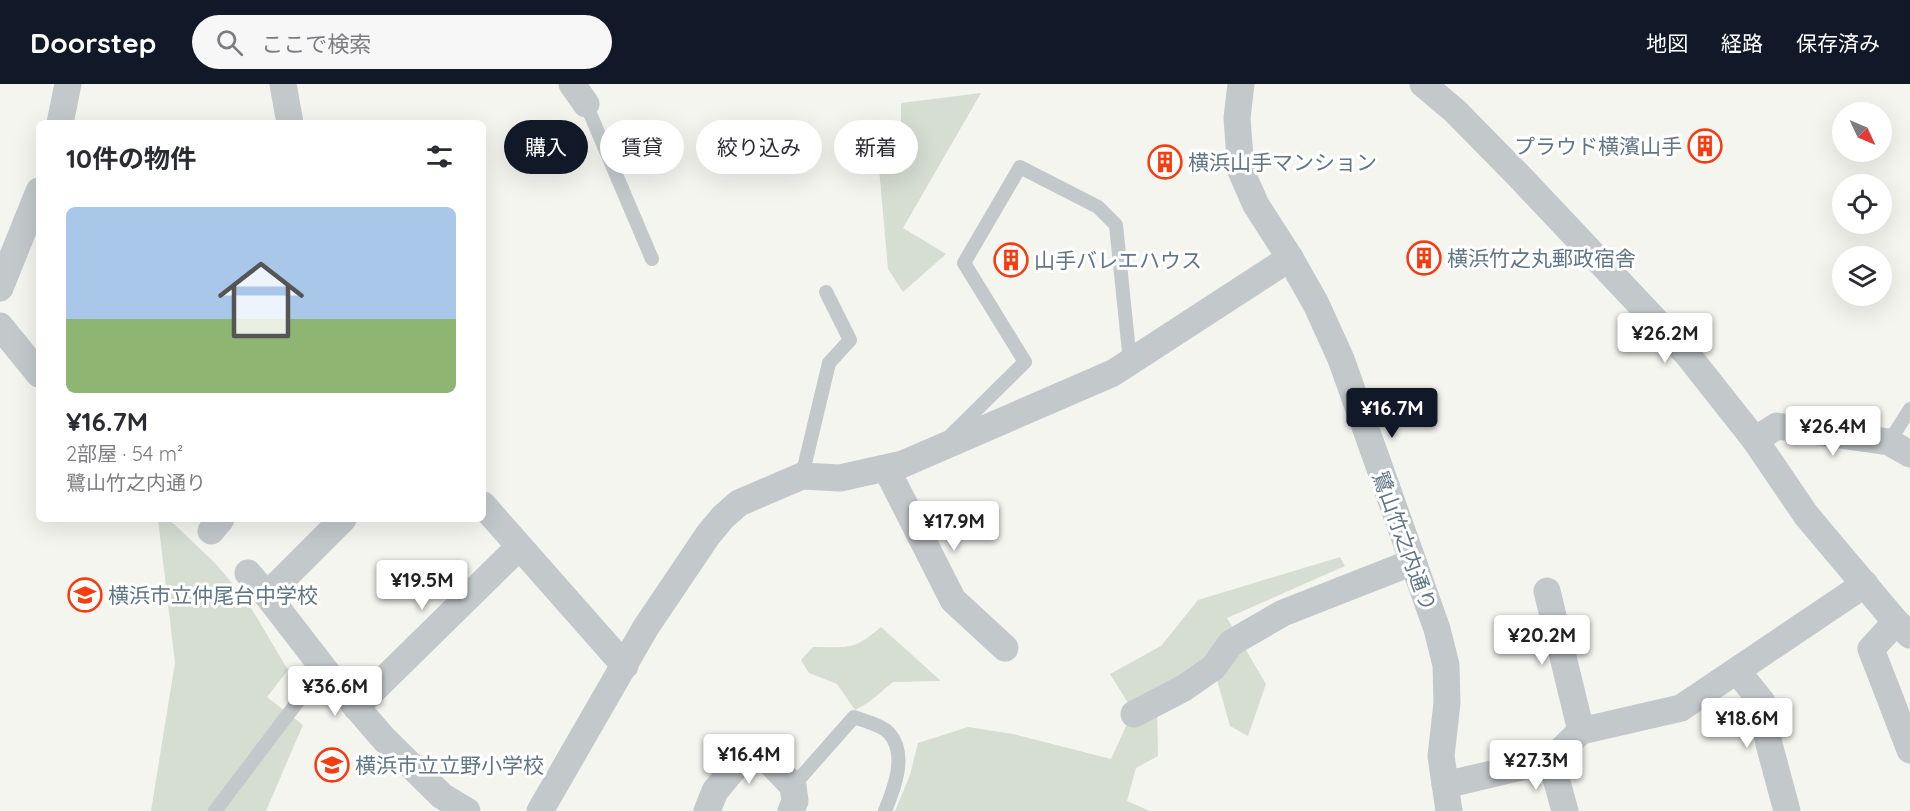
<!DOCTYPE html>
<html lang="ja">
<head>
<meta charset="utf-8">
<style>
  body { margin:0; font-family:Quicksand,"Noto Sans JP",sans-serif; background:#f7f7f7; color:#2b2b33; height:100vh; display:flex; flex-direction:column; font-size:22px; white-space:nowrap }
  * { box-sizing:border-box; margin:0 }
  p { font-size:20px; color:#7c7c81 }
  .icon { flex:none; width:33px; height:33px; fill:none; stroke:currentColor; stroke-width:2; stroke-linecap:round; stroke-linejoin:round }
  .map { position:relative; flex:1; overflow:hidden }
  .panel { position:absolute; left:36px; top:36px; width:450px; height:402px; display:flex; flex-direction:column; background:#fff; border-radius:9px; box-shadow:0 6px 24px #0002 }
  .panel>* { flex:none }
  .top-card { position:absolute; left:504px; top:36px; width:570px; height:54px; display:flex; gap:12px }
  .needle { width:39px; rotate:134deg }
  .buttons { position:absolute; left:1832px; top:18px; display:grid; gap:12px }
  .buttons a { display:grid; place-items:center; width:60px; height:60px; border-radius:50%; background:#fff; box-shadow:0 6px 24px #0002; font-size:30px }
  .price { position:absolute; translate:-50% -51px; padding:0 14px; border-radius:6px; background:#fff; color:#222; font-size:20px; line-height:39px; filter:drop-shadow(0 2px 3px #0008) }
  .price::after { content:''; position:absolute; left:50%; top:36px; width:18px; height:14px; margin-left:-9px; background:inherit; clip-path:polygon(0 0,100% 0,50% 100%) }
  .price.active { background:#111827; color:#fff }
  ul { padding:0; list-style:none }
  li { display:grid; align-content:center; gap:12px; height:318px; padding:0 30px }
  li+li { border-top:2px solid #e1e1e2 }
  li span { display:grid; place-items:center; height:186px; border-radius:9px; color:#555 }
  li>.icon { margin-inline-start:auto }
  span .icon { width:108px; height:108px; fill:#fffc; stroke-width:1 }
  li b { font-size:26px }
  h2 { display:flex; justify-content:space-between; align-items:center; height:72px; padding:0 30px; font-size:26px }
  .pill { padding:0 21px; border-radius:27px; background:#fff; box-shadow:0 6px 24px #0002; font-size:21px; line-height:54px }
  .pill.active { background:#111827; color:#fff }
  header { display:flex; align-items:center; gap:36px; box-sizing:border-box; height:84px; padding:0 30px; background:#111827; color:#fff }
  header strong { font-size:28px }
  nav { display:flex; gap:33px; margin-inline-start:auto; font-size:21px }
  .search { width:420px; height:54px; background:#f7f7f7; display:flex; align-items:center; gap:15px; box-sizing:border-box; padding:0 21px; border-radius:33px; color:#7c7c81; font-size:22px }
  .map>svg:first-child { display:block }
  .green { fill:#d6ddd1 }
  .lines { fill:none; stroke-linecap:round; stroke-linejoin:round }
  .service { stroke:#c3c8cb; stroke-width:14 }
  .minor { stroke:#c3c8cb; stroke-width:27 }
  .labels { text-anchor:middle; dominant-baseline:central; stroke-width:6; stroke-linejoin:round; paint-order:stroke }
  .poi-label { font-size:21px; fill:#607685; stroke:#fff; text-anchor:start }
  .street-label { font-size:21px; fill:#607685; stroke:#fff }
</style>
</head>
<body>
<header>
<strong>Doorstep</strong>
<div class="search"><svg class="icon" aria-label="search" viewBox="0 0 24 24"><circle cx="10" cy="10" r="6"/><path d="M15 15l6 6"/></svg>ここで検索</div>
<nav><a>地図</a><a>経路</a><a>保存済み</a></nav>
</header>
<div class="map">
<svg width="1910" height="727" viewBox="0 0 1910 727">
  <rect width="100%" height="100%" fill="#f5f5f0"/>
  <!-- green -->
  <g class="green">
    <path d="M981,9L903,144L946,170L903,208L888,185L878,73L892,71L901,50V19Z"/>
    <path d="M158,435H166L174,440L215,479L247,517L288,586L267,613L303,641L266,727H151L175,579Z"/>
    <path d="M1340,473L1345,482L1227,534L1266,600L1248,652L1230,642L1215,589L1157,624L1158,672L1136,684L1127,717L1150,727H895L910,691L918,659L968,643L1013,650L1111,675L1133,627L1110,590L1161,562L1198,516Z"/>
    <path d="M881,543L941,597L893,598L869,618L855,626L837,600L809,589L801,576L813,563C849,563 853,567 881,543Z"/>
  </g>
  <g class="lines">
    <!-- service -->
    <g class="service">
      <path d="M586,20L652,175"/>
      <path d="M951,351L1025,278L964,179L1020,83L1098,123L1116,141L1130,278"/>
      <path d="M1889,358L1910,325"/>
      <path d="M802,392L829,279L850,256L826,208"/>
      <path d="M793,702L854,633C864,637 882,641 889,649C908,670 894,705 885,727"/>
      <path d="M215,727L299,616L328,590"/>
    </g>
    <!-- minor -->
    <g class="minor">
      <path d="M283,0L290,39"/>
      <path d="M572,0L586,20"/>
      <path d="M1241,0L1237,34L1241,87L1256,121L1290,174L1316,220L1341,275L1437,545L1446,581L1447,619L1441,672L1449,727"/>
      <path d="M1423,0L1455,27L1518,91L1687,270L1755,356L1806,431L1896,538L1910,551"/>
      <path d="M60,39L68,0"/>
      <path d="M0,204L39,107"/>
      <path d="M0,242L39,290"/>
      <path d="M1755,356L1777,342L1889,358L1910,370"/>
      <path d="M886,384L953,516L1005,564"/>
      <path d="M483,421L625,582"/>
      <path d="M211,447L221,435"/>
      <path d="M248,489L267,511L328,590L384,655L442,712L467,727"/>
      <path d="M1547,507L1581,647"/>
      <path d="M267,511L343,435"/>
      <path d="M1896,538L1871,565L1910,666"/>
      <path d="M1737,587L1762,618L1769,660L1787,727"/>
      <path d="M356,623L519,463"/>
      <path d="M1134,630L1184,604L1214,583L1231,559L1283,529L1413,478"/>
      <path d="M1551,676L1565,727"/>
      <path d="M1445,701L1551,676L1581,647L1681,624L1865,500"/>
      <path d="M540,727L646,543L708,451L723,433L739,419L802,392L840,394L903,380L1113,289L1290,174"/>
      <path d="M707,727L715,707L746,670L765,673L793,702L795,717L791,727"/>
    </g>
  </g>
  <!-- icons -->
  <defs>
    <symbol id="building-ring" viewBox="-11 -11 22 22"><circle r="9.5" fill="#fff" stroke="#f53d10" stroke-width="1.5"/><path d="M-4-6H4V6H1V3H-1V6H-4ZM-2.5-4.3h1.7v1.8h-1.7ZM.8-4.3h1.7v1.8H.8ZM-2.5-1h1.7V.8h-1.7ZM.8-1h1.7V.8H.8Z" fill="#f53d10"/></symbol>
    <symbol id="school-ring" viewBox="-11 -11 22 22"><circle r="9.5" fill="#fff" stroke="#f53d10" stroke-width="1.5"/><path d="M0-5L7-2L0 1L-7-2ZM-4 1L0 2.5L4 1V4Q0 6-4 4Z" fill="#f53d10"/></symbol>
  </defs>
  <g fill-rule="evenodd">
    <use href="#building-ring" x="1686" y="43" width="38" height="38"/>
    <use href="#building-ring" x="1146" y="59" width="38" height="38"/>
    <use href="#building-ring" x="1405" y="155" width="38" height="38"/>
    <use href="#building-ring" x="992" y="157" width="38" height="38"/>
    <use href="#school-ring" x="66" y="492" width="38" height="38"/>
    <use href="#school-ring" x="313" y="662" width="38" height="38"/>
  </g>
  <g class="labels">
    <!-- poi labels -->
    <g class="poi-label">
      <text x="1682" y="62" text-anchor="end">プラウド横濱山手</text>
      <text x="1188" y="78">横浜山手マンション</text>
      <text x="1447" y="174">横浜竹之丸郵政宿舎</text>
      <text x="1034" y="176">山手バレエハウス</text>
      <text x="108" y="511">横浜市立仲尾台中学校</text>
      <text x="355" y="681">横浜市立立野小学校</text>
    </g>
    <!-- street labels -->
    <g class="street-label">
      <text transform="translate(1405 457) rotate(70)">鷺山竹之内通り</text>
    </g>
  </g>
</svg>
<div class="buttons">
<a><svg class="needle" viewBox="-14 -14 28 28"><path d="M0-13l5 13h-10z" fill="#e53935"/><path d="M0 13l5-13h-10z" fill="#7c7c81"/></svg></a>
<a><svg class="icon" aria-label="locate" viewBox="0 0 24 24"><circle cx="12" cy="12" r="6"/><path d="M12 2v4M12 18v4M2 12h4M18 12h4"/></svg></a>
<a><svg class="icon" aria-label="layers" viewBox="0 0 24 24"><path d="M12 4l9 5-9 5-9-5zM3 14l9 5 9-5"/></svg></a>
</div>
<b class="price" style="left:1665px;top:280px">¥26.2M</b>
<b class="price active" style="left:1392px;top:355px">¥16.7M</b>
<b class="price" style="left:1833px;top:373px">¥26.4M</b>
<b class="price" style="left:954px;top:468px">¥17.9M</b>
<b class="price" style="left:422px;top:527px">¥19.5M</b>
<b class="price" style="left:1542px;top:582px">¥20.2M</b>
<b class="price" style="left:335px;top:633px">¥36.6M</b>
<b class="price" style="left:1747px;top:665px">¥18.6M</b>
<b class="price" style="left:749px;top:701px">¥16.4M</b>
<b class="price" style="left:1536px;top:707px">¥27.3M</b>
<div class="top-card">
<a class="pill active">購入</a>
<a class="pill">賃貸</a>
<a class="pill">絞り込み</a>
<a class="pill">新着</a>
</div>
<section class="panel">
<h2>10件の物件<svg class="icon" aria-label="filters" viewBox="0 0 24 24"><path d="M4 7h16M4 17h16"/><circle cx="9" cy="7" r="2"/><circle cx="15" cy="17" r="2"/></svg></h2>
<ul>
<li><span style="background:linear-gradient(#a9c7e8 60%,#8fb573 0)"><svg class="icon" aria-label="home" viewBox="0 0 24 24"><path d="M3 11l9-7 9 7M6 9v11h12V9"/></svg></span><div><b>¥16.7M</b><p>2部屋 · 54 m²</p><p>鷺山竹之内通り</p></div></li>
</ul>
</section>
</div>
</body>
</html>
